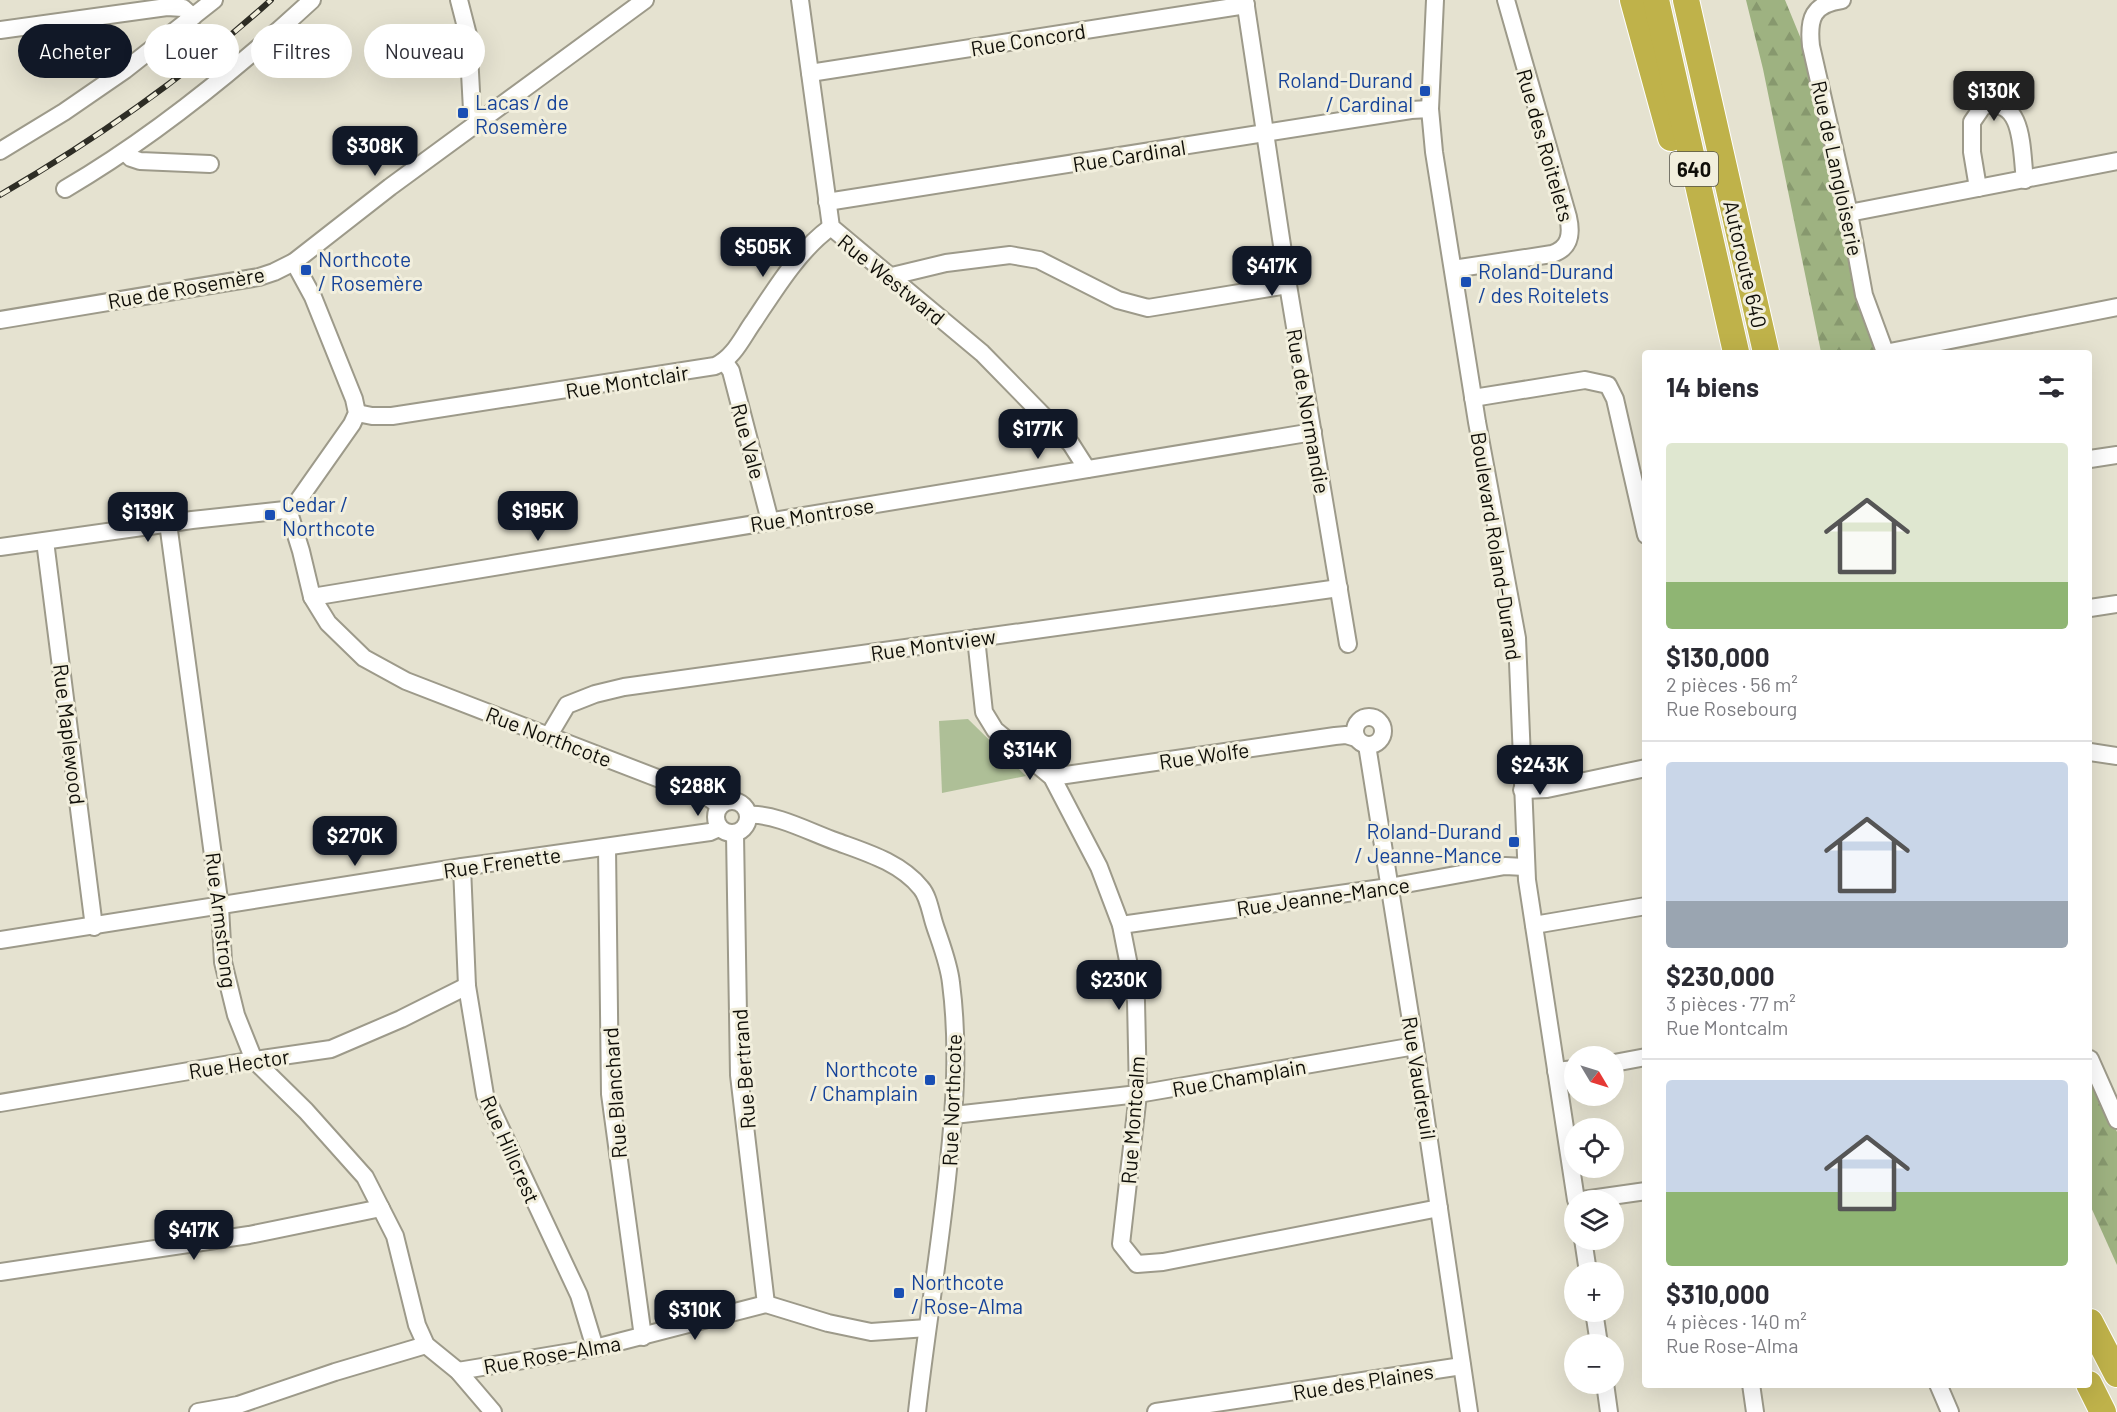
<!DOCTYPE html>
<html lang="fr">
<head>
<meta charset="utf-8">
<style>
  body { margin:0; font-family:Barlow,sans-serif; background:#f7f7f7; color:#2b2b33; height:100vh; display:flex; flex-direction:column; font-size:22px; white-space:nowrap }
  * { box-sizing:border-box; margin:0 }
  p { font-size:20px; color:#7c7c81 }
  .icon { flex:none; width:33px; height:33px; fill:none; stroke:currentColor; stroke-width:2; stroke-linecap:round; stroke-linejoin:round }
  .map { position:relative; flex:1; overflow:hidden }
  .side { position:absolute; left:1642px; top:350px; width:450px; height:1038px; display:flex; flex-direction:column; background:#fff; border-radius:6px; box-shadow:0 6px 24px #0002 }
  .side>* { flex:none }
  .banner { position:absolute; left:18px; top:24px; width:570px; height:54px; display:flex; gap:12px }
  .needle { width:39px; rotate:128deg }
  .buttons { position:absolute; left:1564px; top:1046px; display:grid; gap:12px }
  .buttons a { display:grid; place-items:center; width:60px; height:60px; border-radius:50%; background:#fff; box-shadow:0 6px 24px #0002; font-size:30px }
  .price { position:absolute; translate:-50% -51px; padding:0 14px; border-radius:12px; background:#111827; color:#fff; font-size:20px; line-height:39px; filter:drop-shadow(0 2px 3px #0008) }
  .price::after { content:''; position:absolute; left:50%; top:36px; width:18px; height:14px; margin-left:-9px; background:inherit; clip-path:polygon(0 0,100% 0,50% 100%) }
  .price.selected { background:#222; color:#fff }
  ul { padding:0; list-style:none }
  li { display:grid; align-content:center; gap:12px; height:318px; padding:0 24px }
  li+li { border-top:2px solid #e1e1e2 }
  li span { display:grid; place-items:center; height:186px; border-radius:6px; color:#555 }
  li>.icon { margin-inline-start:auto }
  span .icon { width:108px; height:108px; fill:#fffc; stroke-width:1 }
  li b { font-size:26px }
  h2 { display:flex; justify-content:space-between; align-items:center; height:72px; padding:0 24px; font-size:26px }
  .chip { padding:0 21px; border-radius:27px; background:#fff; box-shadow:0 6px 24px #0002; font-size:21px; line-height:54px }
  .chip.selected { background:#111827; color:#fff }
  .map>svg:first-child { display:block }
  .forest { fill:url(#forest-firs) }
  .green { fill:#aebf97 }
  .lines { fill:none; stroke-linecap:round; stroke-linejoin:round }
  .minor-casing { stroke:#9d9a8a; stroke-width:20 }
  .highway-casing { stroke:#fff; stroke-width:28 }
  .minor { stroke:#fff; stroke-width:16 }
  .highway { stroke:#bfb24a; stroke-width:26 }
  .rail-casing { stroke:#2e2d25; stroke-width:6 }
  .rail { stroke:#f2efdd; stroke-width:4; stroke-dasharray:11; stroke-linecap:butt }
  .transit-dot { fill:#1a4fb4; stroke:#f2efdd; stroke-width:2 }
  .labels { text-anchor:middle; dominant-baseline:central; stroke-width:6; stroke-linejoin:round; paint-order:stroke }
  .shield { fill:#f2efdd; stroke:#535248; stroke-width:1.5 }
  .shield-label { font-size:20px; font-weight:bold; fill:#0f0e08 }
  .street-label { font-size:21px; fill:#0f0e08; stroke:#f2efdd }
  .transit-label { font-size:21px; fill:#164399; stroke:#f2efdd; text-anchor:start }
</style>
</head>
<body>
<div class="map">
<svg width="2117" height="1412" viewBox="0 0 2117 1412">
  <defs>
    <pattern id="forest-firs" width="22" height="20" patternUnits="userSpaceOnUse" patternTransform="scale(1.5)"><rect width="22" height="20" fill="#9eb281"/><path d="M5 1l3.5 6h-7zM16 11l3.5 6h-7z" fill="#87986e"/></pattern>
  </defs>
  <rect width="100%" height="100%" fill="#e5e2d0"/>
  <!-- forest -->
  <g class="forest">
    <path d="M1746,0H1785L1810,61L1878,352H1821L1763,69Z"/>
    <path d="M2090,1073L2117,1132V1265L2090,1205Z"/>
  </g>
  <!-- green -->
  <path class="green" d="M968,719L1026,776L942,793L939,721Z"/>
  <g class="lines">
    <defs>
      <g id="minor">
        <path d="M459,0L468,35L472,110L480,122"/>
        <path d="M800,0L831,227L982,353L1071,444L1087,469"/>
        <path d="M1245,0L1288,285L1348,644"/>
        <path d="M1435,0L1430,109L1434,152L1477,422L1517,638L1527,880L1576,1200"/>
        <path d="M1842,0C1813,4 1808,18 1811,46L1849,213L1864,295L1885,352"/>
        <path d="M0,30L167,7L183,8L193,17"/>
        <path d="M810,73L1246,5"/>
        <path d="M0,151L64,112L125,70L214,0"/>
        <path d="M125,152L131,158L140,161L210,164"/>
        <path d="M1978,188L1972,152V122L1983,106C2025,96 2021,151 2025,180"/>
        <path d="M65,189C154,137 236,70 312,0"/>
        <path d="M827,202L1411,110L1430,109"/>
        <path d="M1849,213L2117,161"/>
        <path d="M1453,269L1552,254C1570,248 1572,234 1568,217L1506,0"/>
        <path d="M892,276L946,263L1010,255L1039,260L1118,300L1148,308L1288,285"/>
        <path d="M0,320L259,277L274,272L294,262L390,187L645,0"/>
        <path d="M1890,352L2117,307"/>
        <path d="M724,361L731,371L770,521"/>
        <path d="M1473,398L1585,380L1608,385L1615,399L1646,535"/>
        <path d="M357,413L372,416H392L715,366C734,358 743,336 754,321C776,288 799,250 831,227"/>
        <path d="M2090,459L2117,455"/>
        <path d="M288,509L301,551L312,597L328,623L364,658L406,681L709,798L720,806"/>
        <path d="M168,523L220,907L223,962L236,1015L254,1060L306,1111L365,1177L395,1236L417,1325L426,1345L458,1371L493,1412"/>
        <path d="M45,541L94,927"/>
        <path d="M0,547L192,520L285,510L295,505L352,424L357,413L354,399L313,297L294,262"/>
        <path d="M312,597L1313,432"/>
        <path d="M2090,608L2117,604"/>
        <path d="M976,638L984,712L995,730L1052,777L1099,867L1121,925L1136,1001L1138,1094L1121,1244L1137,1264L1163,1262L1439,1208"/>
        <circle cx="1369" cy="731" r="14"/>
        <path d="M548,737L567,705L595,694L624,687L1339,588"/>
        <path d="M1367,745L1415,1046L1469,1412"/>
        <path d="M2090,752L2117,756"/>
        <path d="M1052,777L1335,736L1346,735L1356,738"/>
        <path d="M1522,790L1547,789L1646,768"/>
        <circle cx="732" cy="817" r="16"/>
        <path d="M749,815C774,813 810,832 835,841C865,852 900,862 921,888C929,897 931,915 935,926C941,944 949,964 951,983C959,1045 955,1107 948,1169C940,1250 926,1331 917,1412"/>
        <path d="M735,834L739,1075L766,1304"/>
        <path d="M607,847L610,1094L643,1337"/>
        <path d="M462,867L467,986L485,1095L579,1295L595,1348"/>
        <path d="M1121,925L1389,887L1505,866L1525,867"/>
        <path d="M1534,925L1646,906"/>
        <path d="M0,940L462,867L710,832L719,828"/>
        <path d="M2090,1059L2117,1120"/>
        <path d="M1614,1063L1646,1057"/>
        <path d="M1556,1071L1575,1069"/>
        <path d="M0,1103L254,1060L331,1049L401,1019L467,986"/>
        <path d="M954,1115L1138,1094L1415,1046"/>
        <path d="M1583,1200L1646,1191"/>
        <path d="M1583,1239L1588,1272"/>
        <path d="M0,1272L249,1235L381,1208"/>
        <path d="M1594,1311L1599,1344"/>
        <path d="M458,1371L595,1348L766,1304L828,1323L871,1332L927,1328"/>
        <path d="M1605,1383L1609,1412"/>
        <path d="M1751,1384L1755,1412"/>
        <path d="M1938,1384L1950,1412"/>
        <path d="M198,1412L238,1405L335,1372L426,1345"/>
        <path d="M1156,1412L1462,1366"/>
      </g>
      <g id="highway">
        <path d="M1633,0L1671,138"/>
        <path d="M1656,0L1736,352"/>
        <path d="M1686,0L1766,352"/>
        <path d="M2090,1322L2117,1374"/>
        <path d="M2089,1384L2103,1412"/>
      </g>
    </defs>
    <!-- minor casing -->
    <use href="#minor" class="minor-casing"/>
    <!-- highway casing -->
    <use href="#highway" class="highway-casing"/>
    <!-- minor -->
    <use href="#minor" class="minor"/>
    <!-- highway -->
    <use href="#highway" class="highway"/>
    <defs>
      <path id="rail" d="M0,195C97,139 188,75 271,0"/>
    </defs>
    <!-- rail casing -->
    <use href="#rail" class="rail-casing"/>
    <!-- rail -->
    <use href="#rail" class="rail"/>
  </g>
  <!-- markers -->
  <g class="transit-dot">
    <rect x="1419" y="85" width="12" height="12" rx="3"/>
    <rect x="457" y="107" width="12" height="12" rx="3"/>
    <rect x="300" y="264" width="12" height="12" rx="3"/>
    <rect x="1460" y="276" width="12" height="12" rx="3"/>
    <rect x="264" y="509" width="12" height="12" rx="3"/>
    <rect x="1508" y="836" width="12" height="12" rx="3"/>
    <rect x="924" y="1074" width="12" height="12" rx="3"/>
    <rect x="893" y="1287" width="12" height="12" rx="3"/>
  </g>
  <g class="labels">
    <!-- shield labels -->
    <rect class="shield" x="1670" y="152" width="48" height="34" rx="4.5"/>
    <g class="shield-label">
      <text x="1694" y="169">640</text>
    </g>
    <!-- street labels -->
    <g class="street-label">
      <text transform="translate(1028 39) rotate(-9)">Rue Concord</text>
      <text transform="translate(1546 145) rotate(74)">Rue des Roitelets</text>
      <text transform="translate(1129 155) rotate(-9)">Rue Cardinal</text>
      <text transform="translate(1838 168) rotate(78)">Rue de Langloiserie</text>
      <text transform="translate(1746 264) rotate(77)">Autoroute 640</text>
      <text transform="translate(892 279) rotate(39)">Rue Westward</text>
      <text transform="translate(186 287) rotate(-10)">Rue de Rosemère</text>
      <text transform="translate(627 381) rotate(-9)">Rue Montclair</text>
      <text transform="translate(1309 411) rotate(80)">Rue de Normandie</text>
      <text transform="translate(749 441) rotate(75)">Rue Vale</text>
      <text transform="translate(812 514) rotate(-9)">Rue Montrose</text>
      <text transform="translate(1497 546) rotate(81)">Boulevard Roland-Durand</text>
      <text transform="translate(933 644) rotate(-8)">Rue Montview</text>
      <text transform="translate(70 734) rotate(83)">Rue Maplewood</text>
      <text transform="translate(549 736) rotate(21)">Rue Northcote</text>
      <text transform="translate(1204 755) rotate(-8)">Rue Wolfe</text>
      <text transform="translate(502 862) rotate(-8)">Rue Frenette</text>
      <text transform="translate(1323 896) rotate(-8)">Rue Jeanne-Mance</text>
      <text transform="translate(222 920) rotate(83)">Rue Armstrong</text>
      <text transform="translate(239 1063) rotate(-9)">Rue Hector</text>
      <text transform="translate(743 1069) rotate(-94)">Rue Bertrand</text>
      <text transform="translate(1239 1077) rotate(-10)">Rue Champlain</text>
      <text transform="translate(1420 1078) rotate(81)">Rue Vaudreuil</text>
      <text transform="translate(614 1093) rotate(-94)">Rue Blanchard</text>
      <text transform="translate(951 1100) rotate(-88)">Rue Northcote</text>
      <text transform="translate(1132 1120) rotate(-86)">Rue Montcalm</text>
      <text transform="translate(511 1149) rotate(66)">Rue Hillcrest</text>
      <text transform="translate(552 1354) rotate(-10)">Rue Rose-Alma</text>
      <text transform="translate(1363 1381) rotate(-9)">Rue des Plaines</text>
    </g>
    <!-- transit labels -->
    <g class="transit-label">
      <text x="1413" y="79" text-anchor="end">Roland-Durand<tspan x="1413" dy="24">/ Cardinal</tspan></text>
      <text x="475" y="101">Lacas / de<tspan x="475" dy="24">Rosemère</tspan></text>
      <text x="318" y="258">Northcote<tspan x="318" dy="24">/ Rosemère</tspan></text>
      <text x="1478" y="270">Roland-Durand<tspan x="1478" dy="24">/ des Roitelets</tspan></text>
      <text x="282" y="503">Cedar /<tspan x="282" dy="24">Northcote</tspan></text>
      <text x="1502" y="830" text-anchor="end">Roland-Durand<tspan x="1502" dy="24">/ Jeanne-Mance</tspan></text>
      <text x="918" y="1068" text-anchor="end">Northcote<tspan x="918" dy="24">/ Champlain</tspan></text>
      <text x="911" y="1281">Northcote<tspan x="911" dy="24">/ Rose-Alma</tspan></text>
    </g>
  </g>
</svg>
<div class="buttons">
<a><svg class="needle" viewBox="-14 -14 28 28"><path d="M0-13l5 13h-10z" fill="#e53935"/><path d="M0 13l5-13h-10z" fill="#7c7c81"/></svg></a>
<a><svg class="icon" aria-label="locate" viewBox="0 0 24 24"><circle cx="12" cy="12" r="6"/><path d="M12 2v4M12 18v4M2 12h4M18 12h4"/></svg></a>
<a><svg class="icon" aria-label="layers" viewBox="0 0 24 24"><path d="M12 4l9 5-9 5-9-5zM3 14l9 5 9-5"/></svg></a>
<a>+</a>
<a>−</a>
</div>
<b class="price selected" style="left:1994px;top:122px">$130K</b>
<b class="price" style="left:375px;top:177px">$308K</b>
<b class="price" style="left:763px;top:278px">$505K</b>
<b class="price" style="left:1272px;top:297px">$417K</b>
<b class="price" style="left:1038px;top:460px">$177K</b>
<b class="price" style="left:538px;top:542px">$195K</b>
<b class="price" style="left:148px;top:543px">$139K</b>
<b class="price" style="left:1030px;top:781px">$314K</b>
<b class="price" style="left:1540px;top:796px">$243K</b>
<b class="price" style="left:698px;top:817px">$288K</b>
<b class="price" style="left:355px;top:867px">$270K</b>
<b class="price" style="left:1119px;top:1011px">$230K</b>
<b class="price" style="left:194px;top:1261px">$417K</b>
<b class="price" style="left:695px;top:1341px">$310K</b>
<div class="banner">
<a class="chip selected">Acheter</a>
<a class="chip">Louer</a>
<a class="chip">Filtres</a>
<a class="chip">Nouveau</a>
</div>
<section class="side">
<h2>14 biens<svg class="icon" aria-label="filters" viewBox="0 0 24 24"><path d="M4 7h16M4 17h16"/><circle cx="9" cy="7" r="2"/><circle cx="15" cy="17" r="2"/></svg></h2>
<ul>
<li><span style="background:linear-gradient(#dfe7d0 75%,#8fb573 0)"><svg class="icon" aria-label="home" viewBox="0 0 24 24"><path d="M3 11l9-7 9 7M6 9v11h12V9"/></svg></span><div><b>$130,000</b><p>2 pièces · 56 m²</p><p>Rue Rosebourg</p></div></li>
<li><span style="background:linear-gradient(#c9d6e8 75%,#9aa5b1 0)"><svg class="icon" aria-label="home" viewBox="0 0 24 24"><path d="M3 11l9-7 9 7M6 9v11h12V9"/></svg></span><div><b>$230,000</b><p>3 pièces · 77 m²</p><p>Rue Montcalm</p></div></li>
<li><span style="background:linear-gradient(#c9d6e8 60%,#8fb573 0)"><svg class="icon" aria-label="home" viewBox="0 0 24 24"><path d="M3 11l9-7 9 7M6 9v11h12V9"/></svg></span><div><b>$310,000</b><p>4 pièces · 140 m²</p><p>Rue Rose-Alma</p></div></li>
</ul>
</section>
</div>
</body>
</html>
